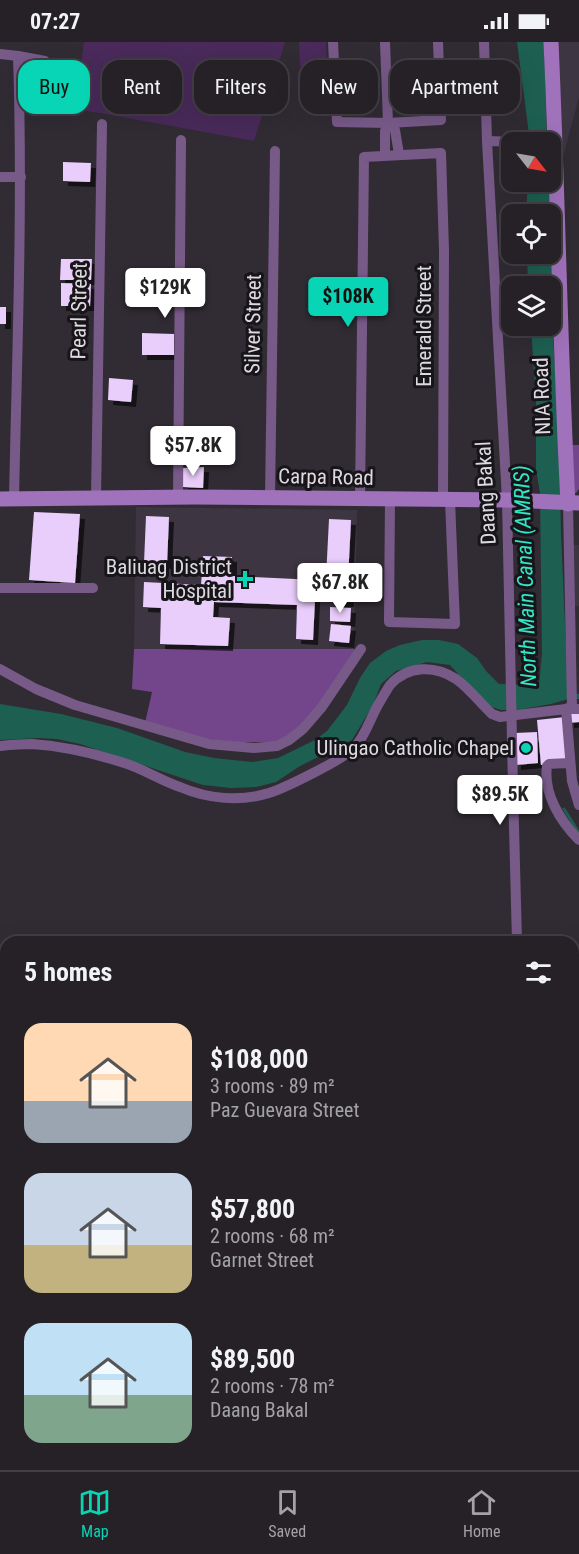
<!DOCTYPE html>
<html lang="en">
<head>
<meta charset="utf-8">
<style>
  body { margin:0; font-family:"Roboto Condensed",sans-serif; background:#2d292f; color:#f1f3f6; height:100vh; display:flex; flex-direction:column; font-size:22px; white-space:nowrap }
  * { box-sizing:border-box; margin:0 }
  p { font-size:20px; color:#a3a3a7 }
  .icon { flex:none; width:33px; height:33px; fill:none; stroke:currentColor; stroke-width:2; stroke-linecap:round; stroke-linejoin:round }
  .map { position:relative; flex:1; overflow:hidden }
  .panel { position:absolute; left:0px; top:894px; width:579px; height:534px; display:flex; flex-direction:column; background:#252127; border-radius:18px 18px 0 0; box-shadow:0 6px 24px #0002,0 0 0 2px #423e44 }
  .panel>* { flex:none }
  .guide { position:absolute; left:18px; top:18px; width:543px; height:54px; display:flex; gap:12px }
  .needle { width:39px; rotate:121deg }
  .buttons { position:absolute; left:501px; top:90px; display:grid; gap:12px }
  .buttons a { display:grid; place-items:center; width:60px; height:60px; border-radius:12px; background:#252127; box-shadow:0 6px 24px #0002,0 0 0 2px #423e44; font-size:30px }
  .price { position:absolute; translate:-50% -51px; padding:0 14px; border-radius:6px; background:#fff; color:#222; font-size:20px; line-height:39px; filter:drop-shadow(0 2px 3px #0008) }
  .price::after { content:''; position:absolute; left:50%; top:36px; width:18px; height:14px; margin-left:-9px; background:inherit; clip-path:polygon(0 0,100% 0,50% 100%) }
  .price.on { background:#08d5b5; color:#111 }
  ul { padding:0; list-style:none }
  li { display:flex; align-items:center; gap:18px; height:150px; padding:0 24px }
  li span { display:grid; place-items:center; flex:none; width:168px; height:120px; border-radius:18px; color:#555 }
  li>.icon { margin-inline-start:auto }
  span .icon { width:72px; height:72px; fill:#fffc; stroke-width:1 }
  li b { font-size:26px }
  h2 { display:flex; justify-content:space-between; align-items:center; height:72px; padding:0 24px; font-size:26px }
  .tag { padding:0 21px; border-radius:18px; background:#252127; box-shadow:0 6px 24px #0002,0 0 0 2px #423e44; font-size:21px; line-height:54px }
  .tag.on { background:#08d5b5; color:#111 }
  .status { display:flex; justify-content:space-between; align-items:center; height:42px; padding:0 30px; background:#252127; direction:ltr }
  .status svg { height:16px; fill:currentColor }
  .tabs { display:flex; justify-content:space-around; align-items:center; height:84px; border-top:2px solid #423e44; background:#252127; font-size:16px; color:#a3a3a7 }
  .tabs a { display:grid; justify-items:center; gap:3px }
  .tabs .on { color:#08d5b5 }
  .map>svg:first-child { display:block }
  .built { fill:#3d3542 }
  .green { fill:#492a5a }
  .forest { fill:#73468b }
  .water { fill:#1d6052 }
  .lines { fill:none; stroke-linecap:round; stroke-linejoin:round }
  .stream { stroke:#1d6052; stroke-width:3 }
  .building { fill:#e9cdfb; filter:url(#shadow) }
  .street { stroke:#785a89; stroke-width:10 }
  .secondary { stroke:#a172bc; stroke-width:15 }
  .poi-dot { fill:#08d5b5; stroke:#171519; stroke-width:2 }
  .labels { text-anchor:middle; dominant-baseline:central; stroke-width:6; stroke-linejoin:round; paint-order:stroke }
  .street-label { font-size:21px; fill:#dddadf; stroke:#171519 }
  .poi-label { font-size:21px; fill:#dddadf; stroke:#171519; text-anchor:end }
  .water-label { font-size:22px; font-style:italic; fill:#30e8c7; stroke:#171519 }
</style>
</head>
<body>
<div class="status"><b>07:27</b><svg viewBox="0 0 49 12"><path d="M0 12V9h3v3zM5 12V6h3v6zM10 12V3h3v9zM15 12V0h3v12zM26 1h20v11H26zM47 4h2v5h-2z"/></svg></div>
<div class="map">
<svg width="579" height="1428" viewBox="0 0 579 1428">
  <defs>
    <filter id="shadow"><feDropShadow dx="5" dy="5" stdDeviation="0" flood-color="#0009"/></filter>
  </defs>
  <rect width="100%" height="100%" fill="#312c34"/>
  <!-- built -->
  <g class="built">
    <path d="M557,0H579V55L563,115Z"/>
    <path d="M136,465L357,468L354,607H134Z"/>
    <path d="M573,503H579V564H571Z"/>
    <path d="M579,1151V1268H573V1154Z"/>
  </g>
  <!-- green -->
  <g class="green">
    <path d="M84,0H285L254,99L100,71L22,60L26,28L79,37Z"/>
    <path d="M299,0H326L327,24L300,25Z"/>
  </g>
  <!-- forest -->
  <g class="forest">
    <path d="M572,403H579V447L576,451H572Z"/>
    <path d="M134,607H354L357,616L336,649L285,700H237L184,695L145,681L152,650L132,647Z"/>
  </g>
  <!-- water -->
  <g class="water">
    <path d="M517,0H544L547,100H530Z"/>
    <path d="M528,140H549L550,172H526Z"/>
    <path d="M551,186L553,290L559,406L561,492L568,650L579,652V657H568L551,662L517,668H501L492,665L480,656L450,623L427,620L396,629L381,642L373,663L352,698L300,724L276,740L256,745L231,746L203,743L80,702L57,697L39,696L0,698V662L61,672L117,686L185,710L214,716L252,720L278,716L315,698L327,689L347,663L360,636L370,621L386,609L400,603L422,598H439L458,602L477,616L486,629L499,642L539,643L542,612L540,451L536,427V360L531,284H550V244H528L527,212H550Z"/>
  </g>
  <g class="lines">
    <!-- stream -->
    <path class="stream" d="M564,767L579,791"/>
  </g>
  <!-- building -->
  <g class="building">
    <path d="M63,120L91,121L90,140L63,139Z"/>
    <path d="M61,217H92L91,238H60Z"/>
    <path d="M61,241L91,242L90,264H61Z"/>
    <rect x="0" y="265" width="6" height="17"/>
    <path d="M142,291L174,292V313H142Z"/>
    <path d="M109,336L133,338L131,360L108,358Z"/>
    <path d="M204,425L203,446L183,445L182,426Z"/>
    <path d="M34,470L80,472L75,541L29,538Z"/>
    <path d="M146,474L169,475L167,522L144,521Z"/>
    <path d="M329,477L351,478L348,537L326,536Z"/>
    <path d="M203,514L232,515V534L316,538L313,598L296,597L297,563L214,560L213,575L230,576L228,604L160,602L161,566L143,565L144,540L201,543Z"/>
    <rect x="330" y="545" width="19" height="15"/>
    <path d="M330,565L351,566L350,580L330,579Z"/>
    <path d="M331,582L351,584L349,601L329,599Z"/>
    <path d="M579,670V680L569,681V671Z"/>
    <path d="M565,675L569,720L541,723L537,678Z"/>
    <path d="M537,690L538,721L516,723L515,691Z"/>
    <path d="M573,1196H576L578,1228H573Z"/>
    <rect x="573" y="1232" width="5" height="27"/>
  </g>
  <g class="lines">
    <!-- street -->
    <g class="street">
      <path d="M333,0L337,80L388,81L441,78L438,0"/>
      <path d="M385,0L388,81L385,89V113"/>
      <path d="M484,0L487,99L507,458L513,746L517,900"/>
      <path d="M0,12L18,14"/>
      <path d="M388,81L395,88L399,112"/>
      <path d="M487,99L518,100"/>
      <path d="M0,135H21"/>
      <path d="M178,455L181,98"/>
      <path d="M96,456L102,82"/>
      <path d="M270,456L275,109"/>
      <path d="M14,457C17,309 23,162 18,14L45,19"/>
      <path d="M360,457L364,115L441,111L444,209L443,458"/>
      <path d="M390,457L389,580L455,582L450,458"/>
      <path d="M568,462L572,664L566,667L572,739L579,763"/>
      <path d="M0,546H93"/>
      <path d="M0,627L36,647L75,663L209,702L254,706L277,704L289,698L303,687L322,665L361,607"/>
      <path d="M0,704C10,703 22,702 32,702C62,704 93,711 121,720C142,726 160,738 180,745C208,757 240,760 269,751C285,746 344,717 354,706C365,695 370,677 378,663C382,656 386,649 390,643C408,623 435,623 456,637C470,647 480,661 492,672L500,675L566,667H579"/>
      <path d="M570,721L549,722L547,724C543,751 560,779 579,798"/>
      <path d="M0,981L6,980"/>
      <path d="M0,1047L6,1045"/>
      <path d="M0,1152L6,1151"/>
      <path d="M537,1422L538,1428"/>
    </g>
    <!-- secondary -->
    <g class="secondary">
      <path d="M551,0C558,154 560,308 568,462"/>
      <path d="M0,457L194,455L507,458L579,461"/>
    </g>
  </g>
  <!-- markers -->
  <g class="poi-dot">
    <path d="M242 528h6v6h6v6h-6v6h-6v-6h-6v-6h6z"/>
    <circle cx="526" cy="706" r="6"/>
  </g>
  <g class="labels">
    <!-- street labels -->
    <g class="street-label">
      <text transform="translate(79 269) rotate(-89)">Pearl Street</text>
      <text transform="translate(253 282) rotate(-89)">Silver Street</text>
      <text transform="translate(424 284) rotate(-90)">Emerald Street</text>
      <text transform="translate(542 354) rotate(-92)">NIA Road</text>
      <text transform="translate(326 435) rotate(1)">Carpa Road</text>
      <text transform="translate(486 451) rotate(-93)">Daang Bakal</text>
    </g>
    <!-- poi labels -->
    <g class="poi-label">
      <text x="232" y="525">Baliuag District<tspan x="232" dy="24">Hospital</tspan></text>
      <text x="514" y="706">Ulingao Catholic Chapel</text>
    </g>
    <!-- water labels -->
    <g class="water-label">
      <text transform="translate(525 534) rotate(-92)">North Main Canal (AMRIS)</text>
    </g>
  </g>
</svg>
<div class="buttons">
<a><svg class="needle" viewBox="-14 -14 28 28"><path d="M0-13l5 13h-10z" fill="#e53935"/><path d="M0 13l5-13h-10z" fill="#a3a3a7"/></svg></a>
<a><svg class="icon" aria-label="locate" viewBox="0 0 24 24"><circle cx="12" cy="12" r="6"/><path d="M12 2v4M12 18v4M2 12h4M18 12h4"/></svg></a>
<a><svg class="icon" aria-label="layers" viewBox="0 0 24 24"><path d="M12 4l9 5-9 5-9-5zM3 14l9 5 9-5"/></svg></a>
</div>
<b class="price" style="left:165px;top:277px">$129K</b>
<b class="price on" style="left:348px;top:286px">$108K</b>
<b class="price" style="left:193px;top:435px">$57.8K</b>
<b class="price" style="left:340px;top:572px">$67.8K</b>
<b class="price" style="left:500px;top:784px">$89.5K</b>
<div class="guide">
<a class="tag on">Buy</a>
<a class="tag">Rent</a>
<a class="tag">Filters</a>
<a class="tag">New</a>
<a class="tag">Apartment</a>
</div>
<section class="panel">
<h2>5 homes<svg class="icon" aria-label="filters" viewBox="0 0 24 24"><path d="M4 7h16M4 17h16"/><circle cx="9" cy="7" r="2"/><circle cx="15" cy="17" r="2"/></svg></h2>
<ul>
<li><span style="background:linear-gradient(#ffd9b3 65%,#9aa5b1 0)"><svg class="icon" aria-label="home" viewBox="0 0 24 24"><path d="M3 11l9-7 9 7M6 9v11h12V9"/></svg></span><div><b>$108,000</b><p>3 rooms · 89 m²</p><p>Paz Guevara Street</p></div></li>
<li><span style="background:linear-gradient(#c9d6e8 60%,#c2b280 0)"><svg class="icon" aria-label="home" viewBox="0 0 24 24"><path d="M3 11l9-7 9 7M6 9v11h12V9"/></svg></span><div><b>$57,800</b><p>2 rooms · 68 m²</p><p>Garnet Street</p></div></li>
<li><span style="background:linear-gradient(#bfe0f5 60%,#7fa58c 0)"><svg class="icon" aria-label="home" viewBox="0 0 24 24"><path d="M3 11l9-7 9 7M6 9v11h12V9"/></svg></span><div><b>$89,500</b><p>2 rooms · 78 m²</p><p>Daang Bakal</p></div></li>
</ul>
</section>
</div>
<nav class="tabs">
<a class="on"><svg class="icon" aria-label="map" viewBox="0 0 24 24"><path d="M3 6l6-2 6 2 6-2v14l-6 2-6-2-6 2zM9 4v14M15 6v14"/></svg>Map</a>
<a><svg class="icon" aria-label="saved" viewBox="0 0 24 24"><path d="M7 4h10v16l-5-4-5 4z"/></svg>Saved</a>
<a><svg class="icon" aria-label="home" viewBox="0 0 24 24"><path d="M3 11l9-7 9 7M6 9v11h12V9"/></svg>Home</a>
</nav>
</body>
</html>
